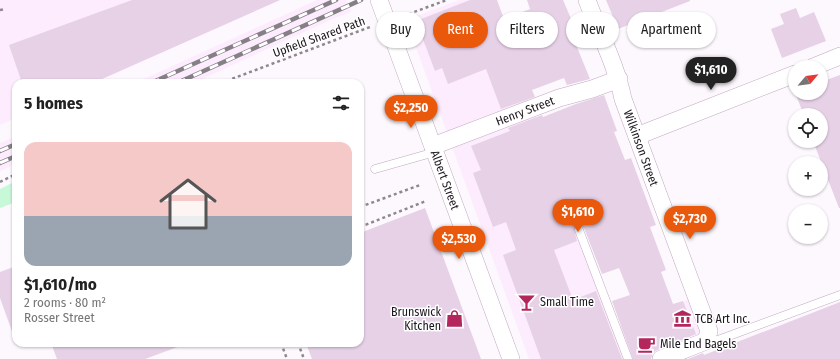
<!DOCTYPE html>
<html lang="en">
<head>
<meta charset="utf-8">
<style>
  body { margin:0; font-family:"Fira Sans Condensed",sans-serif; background:#f6f6f6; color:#222; height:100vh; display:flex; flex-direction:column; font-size:15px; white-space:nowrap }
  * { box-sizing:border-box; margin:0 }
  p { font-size:13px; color:#767676 }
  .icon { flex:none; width:22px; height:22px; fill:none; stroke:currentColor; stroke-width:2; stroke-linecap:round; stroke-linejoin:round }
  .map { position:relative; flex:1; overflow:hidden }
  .panel { position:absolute; left:12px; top:79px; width:352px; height:268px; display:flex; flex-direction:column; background:#fff; border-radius:12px; box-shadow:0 1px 3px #0004 }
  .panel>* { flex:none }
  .top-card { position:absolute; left:376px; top:12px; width:380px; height:36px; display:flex; gap:8px }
  .needle { width:26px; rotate:61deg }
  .controls { position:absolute; left:788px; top:60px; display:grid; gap:8px }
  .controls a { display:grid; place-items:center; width:40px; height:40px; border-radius:50%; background:#fff; box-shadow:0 1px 3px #0004; font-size:20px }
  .price { position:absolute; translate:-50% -34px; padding:0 9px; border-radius:14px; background:#ea580c; color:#fff; font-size:13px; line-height:26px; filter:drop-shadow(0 1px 2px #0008) }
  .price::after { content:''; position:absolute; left:50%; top:24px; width:12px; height:9px; margin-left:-6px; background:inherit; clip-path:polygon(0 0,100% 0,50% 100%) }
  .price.active { background:#222; color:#fff }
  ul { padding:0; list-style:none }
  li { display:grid; align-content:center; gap:8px; height:212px; padding:0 12px }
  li+li { border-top:1px solid #e0e0e0 }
  li span { display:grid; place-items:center; height:124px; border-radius:12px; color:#555 }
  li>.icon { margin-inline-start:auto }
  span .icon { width:72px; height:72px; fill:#fffc; stroke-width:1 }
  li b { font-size:17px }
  h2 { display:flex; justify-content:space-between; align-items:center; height:48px; padding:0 12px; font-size:17px }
  .tag { padding:0 14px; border-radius:18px; background:#fff; box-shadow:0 1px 3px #0004; font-size:14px; line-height:36px }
  .tag.active { background:#ea580c; color:#fff }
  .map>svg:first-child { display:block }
  .built { fill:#fdecfd }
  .green { fill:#c7f8d7 }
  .building { fill:#e7d1e7 }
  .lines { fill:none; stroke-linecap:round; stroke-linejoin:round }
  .lane-casing { stroke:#bfaabf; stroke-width:9 }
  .street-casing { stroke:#bfaabf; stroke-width:18 }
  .path { stroke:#8e888e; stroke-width:2.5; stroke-dasharray:3 3; stroke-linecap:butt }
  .lane { stroke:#fff; stroke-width:8 }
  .street { stroke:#fff; stroke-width:17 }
  .rail-casing { stroke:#857f86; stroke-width:4.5 }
  .rail { stroke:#fff; stroke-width:3; stroke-dasharray:9; stroke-linecap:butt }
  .labels { text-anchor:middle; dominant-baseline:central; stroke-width:3; stroke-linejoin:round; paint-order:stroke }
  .street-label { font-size:12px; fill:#1d161e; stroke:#fff }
  .poi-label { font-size:12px; fill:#1d161e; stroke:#fff; text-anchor:start }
</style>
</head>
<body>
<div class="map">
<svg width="840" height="359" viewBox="0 0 840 359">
  <rect width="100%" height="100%" fill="#fdf8fd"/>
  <!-- built -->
  <g class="built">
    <path d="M0,0H280L93,83H16V118L0,125Z"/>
    <path d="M317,0H346L351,12L335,18L193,83H135Z"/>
    <path d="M459,0H492L613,328L692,298L705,335L643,359H529L406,20Z"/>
    <path d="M16,136V164L0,171V143Z"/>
  </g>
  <!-- green -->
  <path class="green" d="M16,181V202L0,208V189Z"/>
  <!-- building -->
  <g class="building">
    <path d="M132,0H280L93,83H22L9,45Z"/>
    <path d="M470,0H497L504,19L530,9L527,0H563L575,28L570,30L590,79L567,85L564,78L532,90L535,97L501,109L486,69L448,84L442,68L435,71L416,21Z"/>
    <path d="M606,0H690V1L618,29Z"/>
    <path d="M796,8L800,18L814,12L826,41L782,58L771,29L784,24L780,14Z"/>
    <path d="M840,75V208H839L813,141H821V115H804L795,93H821V82Z"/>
    <path d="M604,95L617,131L614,132L625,160L631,158L656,225L650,227L666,270L661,272L673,304L683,301L696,334L657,350L653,353L651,359H633L612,301L630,295L619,268L602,274L584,228L582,226L577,225L574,230L577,241L554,250L573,300L596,291L622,359H541L503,255L516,250L506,222L493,227L473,173L481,170L471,146L510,131L508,128L542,115L543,117L576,104Z"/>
    <path d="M425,208L481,359H312L306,343H360V233Z"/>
    <path d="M16,266V337H14L0,298V272Z"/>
    <path d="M840,302V359H688L703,353L704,355Z"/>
    <path d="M51,343H183V345L145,359H57Z"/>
  </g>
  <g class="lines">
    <defs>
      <g id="lane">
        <path d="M375,169L435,152"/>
        <path d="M579,230L628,359"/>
        <path d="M706,341L718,340L840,295"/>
      </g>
      <g id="street">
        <path d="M379,0L511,359"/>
        <path d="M587,0C599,33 616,64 623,99L709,331L706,341L661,359"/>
        <path d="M813,67L840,56"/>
        <path d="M637,136L795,74"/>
        <path d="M433,146L559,98L592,89L619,79"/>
      </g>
    </defs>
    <!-- lane casing -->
    <use href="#lane" class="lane-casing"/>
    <!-- street casing -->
    <use href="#street" class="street-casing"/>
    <!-- path -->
    <g class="path">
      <path d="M0,10L5,9"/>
      <path d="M403,16L447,0"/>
      <path d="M221,83L370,27"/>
      <path d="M0,182L16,174"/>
      <path d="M360,207L420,185"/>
      <path d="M360,227L426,201"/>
      <path d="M223,343L224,345"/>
      <path d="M281,343L287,359"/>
      <path d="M298,343L304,359"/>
    </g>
    <!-- lane -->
    <use href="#lane" class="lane"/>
    <!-- street -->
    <use href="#street" class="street"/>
    <defs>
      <g id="rail">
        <path d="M151,83L336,0"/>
        <path d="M177,83L361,0"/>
        <path d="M0,151L16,144"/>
        <path d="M0,163L16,156"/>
      </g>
    </defs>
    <!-- rail casing -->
    <use href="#rail" class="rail-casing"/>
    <!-- rail -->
    <use href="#rail" class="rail"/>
  </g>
  <!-- icons -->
  <defs>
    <symbol id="bar-bare" viewBox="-9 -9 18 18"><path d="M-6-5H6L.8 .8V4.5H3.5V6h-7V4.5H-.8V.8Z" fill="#b4275d" stroke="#fff" stroke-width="2.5" paint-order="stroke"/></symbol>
    <symbol id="shop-bare" viewBox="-9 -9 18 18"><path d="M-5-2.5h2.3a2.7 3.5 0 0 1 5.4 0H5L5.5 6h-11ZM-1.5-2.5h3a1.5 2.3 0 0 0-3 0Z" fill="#b4275d" stroke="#fff" stroke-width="2.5" paint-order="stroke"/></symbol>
    <symbol id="museum-bare" viewBox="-9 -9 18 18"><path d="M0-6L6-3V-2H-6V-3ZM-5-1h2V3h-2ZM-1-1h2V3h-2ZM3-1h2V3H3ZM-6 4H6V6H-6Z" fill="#b4275d" stroke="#fff" stroke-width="2.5" paint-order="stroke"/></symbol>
    <symbol id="cafe-bare" viewBox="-9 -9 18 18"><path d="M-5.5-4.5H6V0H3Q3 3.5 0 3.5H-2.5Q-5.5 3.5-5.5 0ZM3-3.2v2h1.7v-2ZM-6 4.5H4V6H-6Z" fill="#b4275d" stroke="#fff" stroke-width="2.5" paint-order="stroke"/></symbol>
  </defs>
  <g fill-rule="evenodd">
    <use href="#bar-bare" x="514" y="290" width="25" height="25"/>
    <use href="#shop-bare" x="442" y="306" width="25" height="25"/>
    <use href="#museum-bare" x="670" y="306" width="25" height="25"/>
    <use href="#cafe-bare" x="634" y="332" width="25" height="25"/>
  </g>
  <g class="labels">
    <!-- street labels -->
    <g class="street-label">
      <text transform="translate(319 37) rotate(-20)">Upfield Shared Path</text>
      <text transform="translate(525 111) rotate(-21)">Henry Street</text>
      <text transform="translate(641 148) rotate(70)">Wilkinson Street</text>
      <text transform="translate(445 180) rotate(70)">Albert Street</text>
    </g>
    <!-- poi labels -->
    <g class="poi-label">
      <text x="540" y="302">Small Time</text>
      <text x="441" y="312" text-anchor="end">Brunswick<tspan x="441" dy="14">Kitchen</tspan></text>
      <text x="695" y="319">TCB Art Inc.</text>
      <text x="660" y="344">Mile End Bagels</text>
    </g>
  </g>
</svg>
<div class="controls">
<a><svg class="needle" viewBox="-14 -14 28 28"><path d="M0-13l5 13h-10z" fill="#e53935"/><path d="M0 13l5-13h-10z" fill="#767676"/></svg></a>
<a><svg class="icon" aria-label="locate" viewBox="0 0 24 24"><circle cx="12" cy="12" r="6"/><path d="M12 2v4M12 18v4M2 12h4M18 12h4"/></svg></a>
<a>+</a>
<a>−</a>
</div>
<b class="price active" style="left:711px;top:91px">$1,610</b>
<b class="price" style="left:411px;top:129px">$2,250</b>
<b class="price" style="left:578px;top:233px">$1,610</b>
<b class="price" style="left:690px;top:240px">$2,730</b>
<b class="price" style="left:459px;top:260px">$2,530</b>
<div class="top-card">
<a class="tag">Buy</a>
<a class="tag active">Rent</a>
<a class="tag">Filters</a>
<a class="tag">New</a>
<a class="tag">Apartment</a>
</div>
<section class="panel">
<h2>5 homes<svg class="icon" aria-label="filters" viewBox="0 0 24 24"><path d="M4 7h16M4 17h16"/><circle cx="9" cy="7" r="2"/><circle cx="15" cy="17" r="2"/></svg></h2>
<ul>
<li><span style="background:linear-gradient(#f6c9c9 60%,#9aa5b1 0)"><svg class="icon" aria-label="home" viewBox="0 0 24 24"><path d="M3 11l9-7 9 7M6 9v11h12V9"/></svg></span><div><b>$1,610/mo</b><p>2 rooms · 80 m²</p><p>Rosser Street</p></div></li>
</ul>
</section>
</div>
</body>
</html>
